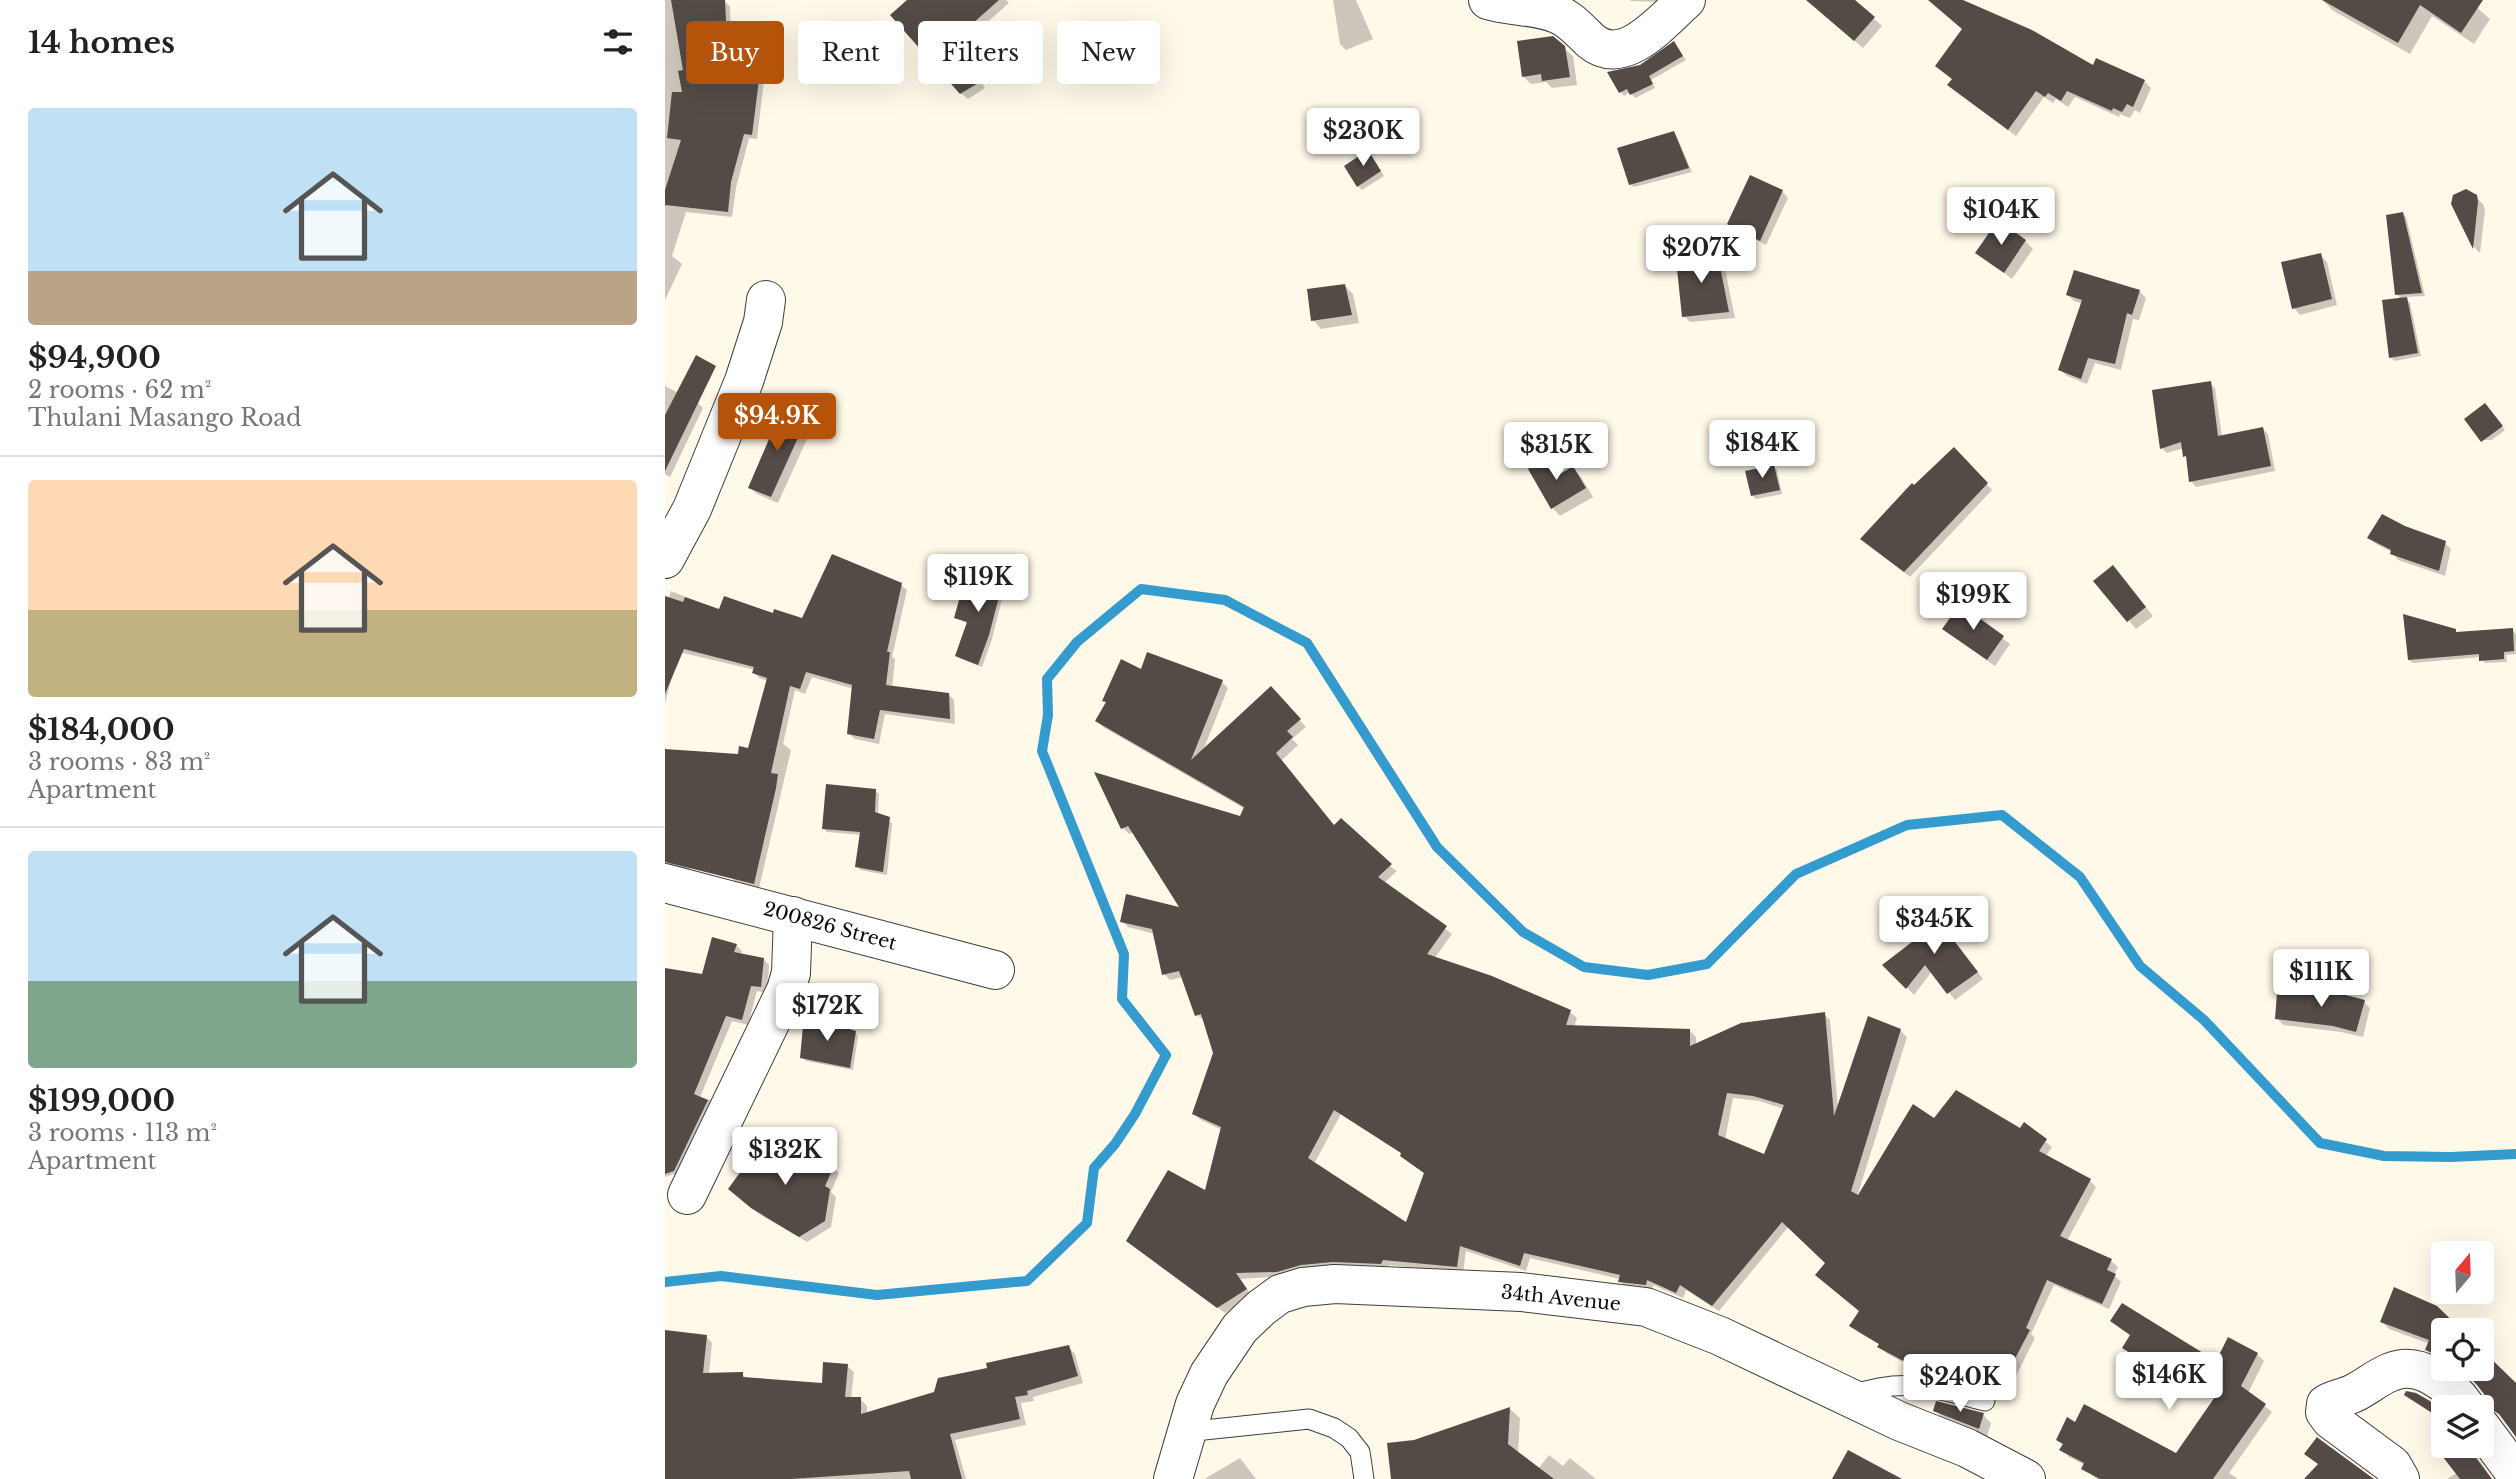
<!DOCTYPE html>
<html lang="en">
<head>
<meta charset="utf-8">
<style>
  body { margin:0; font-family:"Libre Baskerville",serif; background:#f2f2f2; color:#222; height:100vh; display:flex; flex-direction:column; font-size:26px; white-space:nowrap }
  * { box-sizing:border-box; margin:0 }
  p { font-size:23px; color:#767676 }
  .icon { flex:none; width:38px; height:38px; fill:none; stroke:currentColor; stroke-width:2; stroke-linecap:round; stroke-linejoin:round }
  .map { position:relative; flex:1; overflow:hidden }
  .sheet { display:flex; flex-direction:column; background:#fff; width:665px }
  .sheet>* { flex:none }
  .banner { position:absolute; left:21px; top:21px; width:665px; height:63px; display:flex; gap:14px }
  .needle { width:46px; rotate:19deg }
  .buttons { position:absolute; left:1766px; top:1241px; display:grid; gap:14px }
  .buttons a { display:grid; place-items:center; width:63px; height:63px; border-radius:7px; background:#fff; box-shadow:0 7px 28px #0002; font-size:35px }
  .price { position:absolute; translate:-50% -60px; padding:0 16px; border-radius:7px; background:#fff; color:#222; font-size:23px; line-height:46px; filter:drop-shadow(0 2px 4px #0008) }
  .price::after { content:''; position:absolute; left:50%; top:42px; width:21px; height:16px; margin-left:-10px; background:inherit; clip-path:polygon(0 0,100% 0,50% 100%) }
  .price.active { background:#b45309; color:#fff }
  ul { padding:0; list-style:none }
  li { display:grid; align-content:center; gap:14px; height:371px; padding:0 28px }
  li+li { border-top:2px solid #e0e0e0 }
  li span { display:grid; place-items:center; height:217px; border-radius:7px; color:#555 }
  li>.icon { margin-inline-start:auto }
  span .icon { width:126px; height:126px; fill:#fffc; stroke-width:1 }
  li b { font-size:30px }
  h2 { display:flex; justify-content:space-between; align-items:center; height:84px; padding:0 28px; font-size:30px }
  .chip { padding:0 24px; border-radius:7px; background:#fff; box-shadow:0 7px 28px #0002; font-size:24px; line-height:63px }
  .chip.active { background:#b45309; color:#fff }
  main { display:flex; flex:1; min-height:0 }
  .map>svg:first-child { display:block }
  .shadow { fill:#0003; fill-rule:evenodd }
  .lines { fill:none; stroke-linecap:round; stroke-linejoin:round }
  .stream { stroke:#349bce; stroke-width:10 }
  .building { fill:#544b47; fill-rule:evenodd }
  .lane-casing { stroke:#3e3e3e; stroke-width:21 }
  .street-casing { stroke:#3e3e3e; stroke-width:40 }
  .lane { stroke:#fff; stroke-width:19 }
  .street { stroke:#fff; stroke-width:38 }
  .labels { text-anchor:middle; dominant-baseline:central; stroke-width:7; stroke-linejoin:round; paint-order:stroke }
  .street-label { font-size:19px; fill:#0b0b0b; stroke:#fff }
</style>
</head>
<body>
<main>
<section class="sheet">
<h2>14 homes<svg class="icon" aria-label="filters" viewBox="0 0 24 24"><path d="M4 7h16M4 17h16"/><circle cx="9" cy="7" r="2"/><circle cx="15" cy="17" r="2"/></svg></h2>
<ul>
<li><span style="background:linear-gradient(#bfe0f5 75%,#b9a48a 0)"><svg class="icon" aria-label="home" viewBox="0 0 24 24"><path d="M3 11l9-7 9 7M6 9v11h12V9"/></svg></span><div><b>$94,900</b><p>2 rooms · 62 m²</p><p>Thulani Masango Road</p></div></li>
<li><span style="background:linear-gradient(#ffd9b3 60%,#c2b280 0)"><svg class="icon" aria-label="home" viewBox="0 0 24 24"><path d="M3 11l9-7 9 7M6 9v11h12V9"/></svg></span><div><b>$184,000</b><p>3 rooms · 83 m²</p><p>Apartment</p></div></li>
<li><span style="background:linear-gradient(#bfe0f5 60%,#7fa58c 0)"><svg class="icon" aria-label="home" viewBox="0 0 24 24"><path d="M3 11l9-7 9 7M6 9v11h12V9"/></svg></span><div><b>$199,000</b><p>3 rooms · 113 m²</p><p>Apartment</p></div></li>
</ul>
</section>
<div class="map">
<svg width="1851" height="1479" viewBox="0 0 1851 1479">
  <rect width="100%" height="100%" fill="#fff9e9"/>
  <!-- shadow -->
  <g class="shadow">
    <path d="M0,0L59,1L65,6L67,62L95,65L100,71L92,139L84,138L71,188L67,217L21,212L7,256L17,264L0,300Z"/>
    <path d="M242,0H341L344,3L294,47L301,57L296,62L310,72L320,88L303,99L296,93L238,3Z"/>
    <path d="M668,0H691L708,39L681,50L675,44Z"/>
    <path d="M965,0H995V2L966,1Z"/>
    <path d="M1165,0H1188L1217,26L1198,48L1164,19Z"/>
    <path d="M1658,0H1803L1825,19L1809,44L1767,16L1745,54L1667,10Z"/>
    <path d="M1009,43L1021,60L986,80L990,88L970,98L965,92L959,96L956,92L976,66Z"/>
    <path d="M899,48L908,56L912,85L887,88L881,82L866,84L858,76Z"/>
    <path d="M1429,67L1479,81L1486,88L1475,113L1470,110L1465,118L1455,114L1454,117L1410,97L1403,107L1391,99L1388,103L1379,97L1351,136L1292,92Z"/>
    <path d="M1009,133L1012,137L1027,172L969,187L965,184Z"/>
    <path d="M706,156L719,176L697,190L693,186Z"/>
    <path d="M1117,191L1123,198L1101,245L1071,229L1064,223Z"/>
    <path d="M1811,197L1818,204L1820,210L1815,253L1809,247L1788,204Z"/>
    <path d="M1737,213L1741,217L1760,296L1739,297L1745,303L1756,356L1729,361L1726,357L1737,300L1732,294Z"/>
    <path d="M1360,241L1368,249L1347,279L1313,253Z"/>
    <path d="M1052,253L1058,259L1070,318L1025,322L1019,316Z"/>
    <path d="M1655,255L1662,262L1672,305L1635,315L1629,308Z"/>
    <path d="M680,286L688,294L694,323L656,329L648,320Z"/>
    <path d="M1474,291L1481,298L1474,320L1468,319L1456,370L1430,363L1422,384L1402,376L1395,370L1418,304L1409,301L1403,295Z"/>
    <path d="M1545,383L1550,388L1557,437L1598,429L1603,434L1610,471L1531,487L1526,481L1523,459L1519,448L1502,453L1497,448Z"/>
    <path d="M0,386L33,403L38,408L5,477L0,474Z"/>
    <path d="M1824,409L1840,430L1827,440H1818Z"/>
    <path d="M140,421L147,428L113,503L92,494L85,487Z"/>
    <path d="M1289,450L1327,490L1245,577L1203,544L1249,488Z"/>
    <path d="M884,459L897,475L908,468L916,477L928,497L895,516L887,507Z"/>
    <path d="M1109,467L1112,470L1117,494L1091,499L1088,496Z"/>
    <path d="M1739,528L1780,543L1786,549L1780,576L1733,560L1727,552L1711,544L1704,537Z"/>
    <path d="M340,572L343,575L327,639L317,667L296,659L292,656L304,624L291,618L316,589Z"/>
    <path d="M1456,576L1488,616L1471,629L1431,581Z"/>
    <path d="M236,585L242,590L227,657L230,659L227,688L283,694L289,700L290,724L220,714L214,744L190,739L184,734L189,689L147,677L140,694L130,690L118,744L126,750L94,888L71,882L65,876L103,681L94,678L89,672L90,670L14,652L0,703V607L6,591L55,611L138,620Z"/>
    <path d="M1295,606L1345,644L1330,666L1279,629Z"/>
    <path d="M1847,630L1851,634V654L1841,655L1842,662L1820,663L1816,657L1748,663L1744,660L1790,631L1793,634Z"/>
    <path d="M476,672L557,682L563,688L538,751L612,695L641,727L627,739L633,745L616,761L670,827L732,871L719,883L787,934L769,959L826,977L905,1012L912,1018L909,1027L1025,1031L1031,1037V1045L1159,1014L1165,1020L1173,1109L1235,1030L1242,1037L1192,1197L1270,1120L1355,1130L1359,1125L1387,1147L1381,1156L1425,1181L1431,1187L1402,1241L1446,1261L1453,1267L1449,1275L1456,1282L1444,1309L1389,1285L1366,1334L1370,1338L1351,1376L1341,1370L1332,1396L1275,1382L1221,1353L1215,1345L1193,1332L1187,1325L1195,1312L1162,1263L1124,1226L1054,1311L1021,1290L1018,1298L988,1285L987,1290L961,1287L955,1281V1279L865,1258L861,1271L801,1251L798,1273L724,1265L722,1270L575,1279L587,1296L560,1313L463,1241L541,1193L557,1130L536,1120L529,1114L550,1053L540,1021L532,1015L518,977L505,980L499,974L490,934L463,927L457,921L517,909L469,832L464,834L458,828L432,775L576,818L580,809L438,727L432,721L442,703L439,700ZM1068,1098L1095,1101L1119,1109L1100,1156L1060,1140ZM676,1114L738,1154L744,1162L760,1174L742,1224L649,1164Z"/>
    <path d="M0,751L63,760L25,870L0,868Z"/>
    <path d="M210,791L214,794L213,815L227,823L222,875L195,870L192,866L197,835L162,832L158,828Z"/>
    <path d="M1295,907L1307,919L1289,942L1318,979L1290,1000L1267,971L1249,995L1220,965Z"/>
    <path d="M71,945L77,951L76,955L98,959L104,965L102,993L92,991L83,1025L67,1021L33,1102L44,1099L49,1105L12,1178L9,1174L0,1177V970L39,976Z"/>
    <path d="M1699,1002L1705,1008L1698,1037L1676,1032L1618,1025L1612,1018Z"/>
    <path d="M190,1033L193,1036L188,1070L141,1061L137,1057Z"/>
    <path d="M168,1167L174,1173L166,1192L171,1197L166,1227L142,1242L94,1214L71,1195Z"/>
    <path d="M1447,1321L1551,1363L1592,1354L1599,1361L1583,1393L1607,1412L1564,1473L1573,1479H1432L1418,1468L1420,1465L1404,1457L1396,1449L1399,1446L1393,1440L1511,1455L1553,1396L1508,1365L1501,1376L1466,1355L1459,1348L1466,1336Z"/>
    <path d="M1717,1322L1794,1330H1778V1360L1769,1357L1762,1350L1765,1344L1724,1329Z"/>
    <path d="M0,1332L41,1336L47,1343L44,1374H77L82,1379L159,1385L182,1366L189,1372L186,1399H195L202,1406V1414L271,1393L325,1369L403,1347L410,1354L418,1383L368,1397L369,1401L356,1403L361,1425L290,1440L301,1479H0Z"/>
    <path d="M845,1409L855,1418L853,1453L873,1469L884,1455L898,1466L905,1458L931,1479H728L750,1442Z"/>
    <path d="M1270,1410L1318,1415L1326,1423L1322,1436L1278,1419Z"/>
    <path d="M1778,1445L1804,1446L1827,1479H1782L1792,1473L1774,1448Z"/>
    <path d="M575,1458L591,1479H541V1478Z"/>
  </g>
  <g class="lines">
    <!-- stream -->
    <path class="stream" d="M0,1282L56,1276L212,1295L362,1281L422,1223L429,1168L450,1144L470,1114L501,1055L457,999L459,954L377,751L383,715L382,679L412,642L476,589L560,600L642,643L772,847L858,932L919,967L983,975L1042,964L1131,874L1242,825L1337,815L1415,877L1475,966L1539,1020L1655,1143L1719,1156L1786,1157L1851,1154"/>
  </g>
  <!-- building -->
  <g class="building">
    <path d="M6,0H60L63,60L96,64L87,135L79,134L66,182L63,212L0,205V190L16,140L2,138L7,92H17L13,71L18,70Z"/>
    <path d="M242,0H334L289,40L296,50L288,57L304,64L315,82L295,94L225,15Z"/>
    <path d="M1141,0H1190L1210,17L1189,41Z"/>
    <path d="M1263,0H1298L1367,30L1428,65L1431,58L1480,80L1468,107L1462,104L1457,112L1448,108L1447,111L1402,91L1396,101L1383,93L1380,97L1371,91L1343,130L1282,85L1287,79L1270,66L1297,29Z"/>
    <path d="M1657,0H1818L1796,33L1755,5L1733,43Z"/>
    <path d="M888,36L900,46L905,77L877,81L876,74L857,77L852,41Z"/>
    <path d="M1009,41L1018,56L984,76L988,84L965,95L962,89L954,93L942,72L975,65Z"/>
    <path d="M1009,131L1024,168L964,185L952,148Z"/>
    <path d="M703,150L716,171L692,187L679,166Z"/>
    <path d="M1085,175L1118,190L1095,241L1062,224Z"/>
    <path d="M1801,189L1812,195L1813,202L1808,249L1786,204L1788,195Z"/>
    <path d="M1738,212L1757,293L1730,295L1721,215Z"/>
    <path d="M1333,220L1361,240L1339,273L1310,253Z"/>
    <path d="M1052,251L1064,312L1017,317L1011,259Z"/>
    <path d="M1656,253L1667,299L1627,309L1616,262Z"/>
    <path d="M1409,270L1475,290L1467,315L1462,313L1450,364L1423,358L1416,379L1393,370L1417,300L1401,295Z"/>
    <path d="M680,284L687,315L646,321L642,289Z"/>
    <path d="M1742,297L1753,353L1724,358L1717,300Z"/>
    <path d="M31,355L51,366L0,471V415Z"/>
    <path d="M1546,381L1553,436L1598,427L1606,466L1524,482L1521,456L1518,457L1516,442L1495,449L1487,390Z"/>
    <path d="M1820,403L1838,426L1816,442L1799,419Z"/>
    <path d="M117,409L141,420L106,497L83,488Z"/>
    <path d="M1289,447L1323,483L1239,572L1195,539L1247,483L1249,485Z"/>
    <path d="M884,457L895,474L908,466L921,488L886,509L863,469Z"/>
    <path d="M1109,465L1115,490L1086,496L1080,471Z"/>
    <path d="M1717,514L1740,526L1781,541L1774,571L1725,554L1726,550L1702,538Z"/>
    <path d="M167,554L237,583L222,652H225L221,685L284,693L285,719L215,710L209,739L182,734L187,685L141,672L135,689L125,686L106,773L113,774L111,788L89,884L0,862V749L73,754L74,746L83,748L102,678L87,673L89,667L19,649L0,694V596L18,602L20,597L54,609L59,596L108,613L109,609L137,618Z"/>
    <path d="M323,565L341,570L324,635L313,665L290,656L302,622L289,618L299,582L315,587Z"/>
    <path d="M1448,565L1481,607L1462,622L1428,581Z"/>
    <path d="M1295,604L1339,636L1322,660L1277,629Z"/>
    <path d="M1738,614L1791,629V632L1848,628L1849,651L1839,652V659L1814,661V654L1743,660Z"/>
    <path d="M482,652L558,680L526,760L606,686L636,719L622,731L628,737L611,753L669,825L676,818L727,864L713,877L782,926L762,954L827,976L906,1010L901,1025L1025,1029V1046L1076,1023L1160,1012L1169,1116L1203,1016L1236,1029L1186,1191L1193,1195L1248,1104L1269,1118L1291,1090L1355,1128L1359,1122L1382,1139L1374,1151L1426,1179L1395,1236L1447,1259L1442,1270L1451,1274L1437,1304L1382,1280L1361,1328L1365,1330L1344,1370L1334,1365L1326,1391L1267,1376L1212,1347L1214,1344L1184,1326L1194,1311L1150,1275L1160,1263L1117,1222L1047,1306L1015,1285L1011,1293L982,1280L981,1285L953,1282L955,1275L859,1253L855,1266L795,1246L792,1267L718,1260L716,1264L668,1262L636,1265L612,1272L571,1273L582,1289L552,1308L461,1241L503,1170L540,1190L556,1127L527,1114L548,1053L536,1014L530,1016L514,971L497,975L487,929L455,922L461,894L514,907L463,826L456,829L429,772L575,816L579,807L430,721L441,702L437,701L456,659L476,669ZM1062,1093L1088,1096L1119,1105L1099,1154L1053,1135ZM669,1110L736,1153L735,1156L759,1173L741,1222L643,1158Z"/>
    <path d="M161,784L211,789L210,812L225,817L218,872L190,867L195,832L157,829Z"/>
    <path d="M1295,905L1301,911L1284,934L1313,972L1282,994L1260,965L1241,989L1217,965Z"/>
    <path d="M47,937L72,944L69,952L99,958L96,987L86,986L77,1020L61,1016L29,1094L43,1100L9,1171L0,1174V968L37,974Z"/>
    <path d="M1636,991L1664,995L1665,991L1700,1000L1691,1032L1668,1026L1610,1019L1612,993L1636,995Z"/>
    <path d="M139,1015L191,1031L185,1068L135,1058Z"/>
    <path d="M101,1137L169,1166L160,1186L165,1189L160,1221L134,1237L86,1208L63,1189Z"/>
    <path d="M1729,1287L1772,1306L1797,1330H1778V1357L1760,1350L1764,1340L1715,1322Z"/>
    <path d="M1457,1303L1551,1361L1563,1337L1593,1353L1576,1386L1601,1404L1548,1479H1435L1416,1469L1419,1463L1394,1450L1398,1444L1391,1440L1402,1417L1410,1422L1419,1404L1511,1453L1552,1394L1500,1359L1493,1370L1457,1348L1465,1335L1445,1321Z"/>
    <path d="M0,1330L42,1335L38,1373L78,1372V1377L157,1383L158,1362L183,1364L180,1397H196V1414L269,1392L273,1378L322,1368L321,1363L404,1345L413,1376L362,1391L363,1395L350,1397L355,1419L285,1434L297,1479H246L244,1471L126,1479H0Z"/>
    <path d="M1816,1349L1851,1383V1437L1834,1414L1822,1407L1819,1394L1812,1385L1795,1368H1816Z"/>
    <path d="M1741,1391L1751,1393L1765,1401L1778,1413V1420L1739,1395Z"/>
    <path d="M1271,1401L1319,1413L1314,1429L1268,1411Z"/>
    <path d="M845,1407L843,1444L889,1479H726L722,1443L749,1440Z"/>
    <path d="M1652,1437L1653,1438L1709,1479H1639L1653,1464L1639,1454Z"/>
    <path d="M1778,1443V1446H1802L1827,1479H1795L1771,1448Z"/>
    <path d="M1183,1450L1237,1479H1167Z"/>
  </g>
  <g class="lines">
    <defs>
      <g id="lane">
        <path d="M1188,1395C1240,1377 1269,1388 1320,1401"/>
        <path d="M520,1432L644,1419L669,1428L684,1438L695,1452L699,1479"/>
      </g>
      <g id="street">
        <path d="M823,0C846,7 870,5 892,14C907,20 915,31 926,41C959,69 998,20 1021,0"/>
        <path d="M0,559L27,509L79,381L98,322L101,300"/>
        <path d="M0,883L330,970"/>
        <path d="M22,1195L121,990L126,973L128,916"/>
        <path d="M1816,1427L1851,1474"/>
        <path d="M508,1479L530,1404L544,1374L575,1328L596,1308L615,1294L638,1287L670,1284L856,1292L981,1307L1055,1336L1234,1421L1302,1448L1361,1479"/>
        <path d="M1735,1479L1727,1465L1666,1420L1660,1412L1661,1404C1669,1399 1678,1398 1687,1394C1701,1388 1712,1377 1726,1372C1754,1360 1786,1385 1801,1407"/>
      </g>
    </defs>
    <!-- lane casing -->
    <use href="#lane" class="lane-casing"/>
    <!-- street casing -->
    <use href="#street" class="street-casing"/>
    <!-- lane -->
    <use href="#lane" class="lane"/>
    <!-- street -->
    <use href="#street" class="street"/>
  </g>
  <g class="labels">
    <!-- street labels -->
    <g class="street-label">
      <text transform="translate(165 926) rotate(15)">200826 Street</text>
      <text transform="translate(896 1298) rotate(6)">34th Avenue</text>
    </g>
  </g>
</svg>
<div class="buttons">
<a><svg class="needle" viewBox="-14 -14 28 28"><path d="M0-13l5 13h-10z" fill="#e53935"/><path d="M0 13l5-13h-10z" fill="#767676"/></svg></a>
<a><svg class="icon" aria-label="locate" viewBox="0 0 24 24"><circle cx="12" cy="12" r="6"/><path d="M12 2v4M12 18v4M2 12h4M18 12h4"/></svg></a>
<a><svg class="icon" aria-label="layers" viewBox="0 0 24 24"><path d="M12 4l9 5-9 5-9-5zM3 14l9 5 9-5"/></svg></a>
</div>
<b class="price" style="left:698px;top:168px">$230K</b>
<b class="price" style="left:1336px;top:247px">$104K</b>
<b class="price" style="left:1036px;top:285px">$207K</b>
<b class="price active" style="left:112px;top:453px">$94.9K</b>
<b class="price" style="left:1097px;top:480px">$184K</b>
<b class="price" style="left:891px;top:482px">$315K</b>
<b class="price" style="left:313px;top:614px">$119K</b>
<b class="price" style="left:1308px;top:632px">$199K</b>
<b class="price" style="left:1269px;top:956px">$345K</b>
<b class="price" style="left:1656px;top:1009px">$111K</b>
<b class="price" style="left:162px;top:1043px">$172K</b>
<b class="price" style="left:120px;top:1187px">$132K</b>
<b class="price" style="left:1504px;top:1412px">$146K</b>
<b class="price" style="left:1295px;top:1414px">$240K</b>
<div class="banner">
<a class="chip active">Buy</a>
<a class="chip">Rent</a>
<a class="chip">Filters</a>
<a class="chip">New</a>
</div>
</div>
</main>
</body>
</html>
